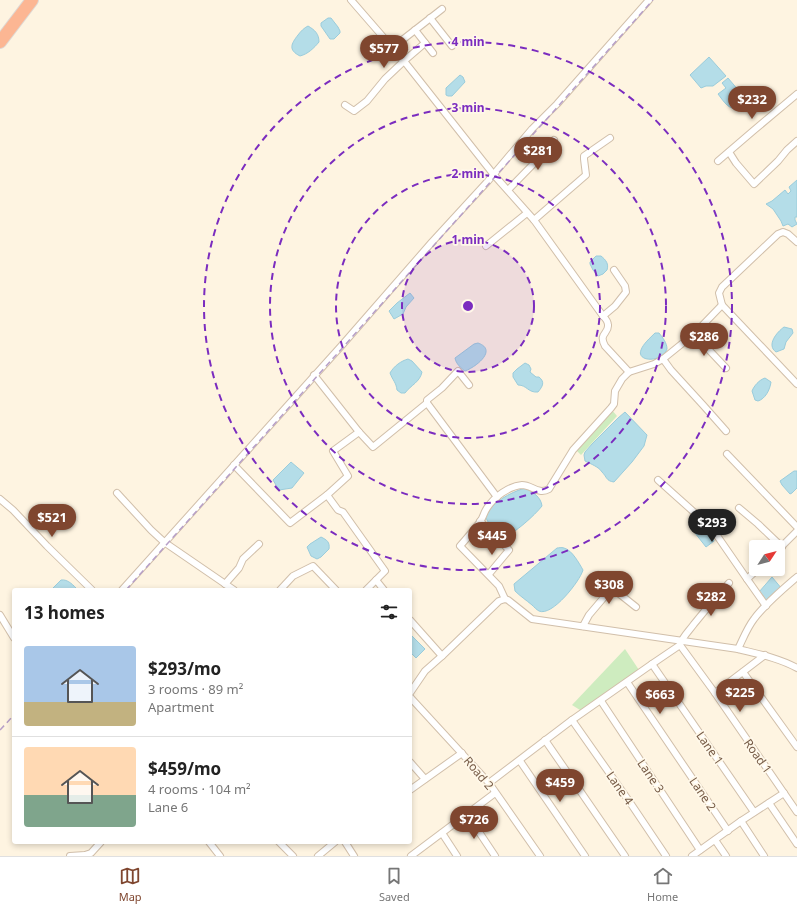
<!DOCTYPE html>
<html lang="en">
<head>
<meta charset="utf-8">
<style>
  body { margin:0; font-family:"Noto Sans",sans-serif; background:#f2f2f2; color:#222; height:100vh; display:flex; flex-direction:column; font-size:15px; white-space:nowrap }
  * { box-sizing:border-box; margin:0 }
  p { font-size:13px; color:#767676 }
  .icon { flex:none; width:22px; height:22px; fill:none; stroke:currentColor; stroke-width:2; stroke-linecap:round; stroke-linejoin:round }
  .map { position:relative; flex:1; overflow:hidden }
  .panel { position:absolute; left:12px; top:588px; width:400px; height:256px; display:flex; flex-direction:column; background:#fff; border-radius:4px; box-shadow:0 2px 6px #0003 }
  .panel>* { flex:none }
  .needle { width:26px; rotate:54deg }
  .fabs { position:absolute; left:749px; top:540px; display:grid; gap:8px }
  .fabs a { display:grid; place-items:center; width:36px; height:36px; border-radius:4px; background:#fff; box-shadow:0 2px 6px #0003; font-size:20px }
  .price { position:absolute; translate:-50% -34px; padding:0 9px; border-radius:14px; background:#7f462f; color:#fff; font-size:13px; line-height:26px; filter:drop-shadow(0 1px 2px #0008) }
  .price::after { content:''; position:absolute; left:50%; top:24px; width:12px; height:9px; margin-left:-6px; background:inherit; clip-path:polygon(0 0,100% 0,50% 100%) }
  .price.selected { background:#222; color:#fff }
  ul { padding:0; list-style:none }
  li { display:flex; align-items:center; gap:12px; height:100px; padding:0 12px }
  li+li { border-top:1px solid #e0e0e0 }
  li span { display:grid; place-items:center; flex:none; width:112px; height:80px; border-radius:4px; color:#555 }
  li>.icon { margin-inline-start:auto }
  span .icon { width:48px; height:48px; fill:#fffc; stroke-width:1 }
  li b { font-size:17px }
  h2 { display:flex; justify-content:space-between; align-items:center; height:48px; padding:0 12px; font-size:17px }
  .dock { display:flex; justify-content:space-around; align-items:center; height:56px; border-top:1px solid #e0e0e0; background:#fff; font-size:11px; color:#767676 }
  .dock a { display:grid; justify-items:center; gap:2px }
  .dock .selected { color:#7f462f }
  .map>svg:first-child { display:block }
  .green { fill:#ceecbf }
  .water { fill:#b4dde8; stroke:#9accdb }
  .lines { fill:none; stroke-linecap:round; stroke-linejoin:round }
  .street-casing { stroke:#d1bfaa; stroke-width:8 }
  .highway-casing { stroke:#ded8d3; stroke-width:14 }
  .street { stroke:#fff; stroke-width:6 }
  .highway { stroke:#fcb693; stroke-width:12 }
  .rail { stroke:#b79fc7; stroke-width:1.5; stroke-dasharray:6 4; stroke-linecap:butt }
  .ring { fill:none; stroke:#7b2cbf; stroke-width:2; stroke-dasharray:7 5 }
  .labels { text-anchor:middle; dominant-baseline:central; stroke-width:3.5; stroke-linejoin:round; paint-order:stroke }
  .street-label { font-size:12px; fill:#765b46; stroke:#fff8e9 }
  .centre { fill:#7b2cbf; stroke:#fff8e9; stroke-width:2 }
  .ring-label { font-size:12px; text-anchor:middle; font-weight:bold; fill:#7b2cbf; stroke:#fff8e9; stroke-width:3.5; stroke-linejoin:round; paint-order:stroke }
</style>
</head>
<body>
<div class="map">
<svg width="797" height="856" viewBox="0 0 797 856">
  <rect width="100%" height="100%" fill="#fef4e1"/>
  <!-- green -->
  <g class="green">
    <path d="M611,409L617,416L581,455L575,449Z"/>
    <path d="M625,649L639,670L580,710L572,705Z"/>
  </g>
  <!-- water -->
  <g class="water">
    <path d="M328,18H331L338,27L340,31V33L334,39H330L321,26V23Z"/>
    <path d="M308,26C315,30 319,34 319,42C314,48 308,54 300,56C288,50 291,44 298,35C301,31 304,28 308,26Z"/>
    <path d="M709,57L726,76L713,86H706L701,88L690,75Z"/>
    <path d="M460,75L463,77L465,82L452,96H448L446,95V88Z"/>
    <path d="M728,78L745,98L732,108C726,106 722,99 718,94L726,88L722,83Z"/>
    <path d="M797,180V217H795V220L797,224L792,227L788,224L783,226L781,221L773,209L766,204L772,201L785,190L788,194L791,191L789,187Z"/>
    <path d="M596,256H601C606,260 609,264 607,270L603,274L598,276L593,270L590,264V262Z"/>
    <path d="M410,293L414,298L406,307L403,314L394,319L389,311L397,303Z"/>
    <path d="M784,327L792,329L793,333L786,342L784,349L776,352C766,345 777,332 784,327Z"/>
    <path d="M655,333H659C663,338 667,343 667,349C662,363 636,362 641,350C643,344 650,338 655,333Z"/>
    <path d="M478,343C498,350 476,367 465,371C461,368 456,364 455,358L474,344Z"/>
    <path d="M408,359L412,361L422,372C420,382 411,385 405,393H401L397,390C396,382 393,381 390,373C394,366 401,361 408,359Z"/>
    <path d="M525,363L529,365L531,369L530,372L536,377H539C545,382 543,386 538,392C528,393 527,385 518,385L513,377V373L517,369Z"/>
    <path d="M765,378L771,382C770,390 765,399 758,401L755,400L752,391C754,386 759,380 765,378Z"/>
    <path d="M625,412L647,435L644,446L632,462L614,482C606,481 607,477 602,472C599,467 591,464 585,461L584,455L585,452L592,444L618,418Z"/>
    <path d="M291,462L304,473L292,488L279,490L273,480Z"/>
    <path d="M794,471H797V488L792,493L790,494L782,485L780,481Z"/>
    <path d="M525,488C533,492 541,497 542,506C535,515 514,534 504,537C495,532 489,525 485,516C493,502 509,493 525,488Z"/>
    <path d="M701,527C707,527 712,535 714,541L706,547L695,533V531Z"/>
    <path d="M321,537C327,540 330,542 329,549L321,557L317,559L311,556L307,547L310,544Z"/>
    <path d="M557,548C559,548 561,547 564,548C572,550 579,563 583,570C580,581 552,617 539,611C537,610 534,607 532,605C526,600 520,596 515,591L514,584Z"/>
    <path d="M772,577L782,589L766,602L759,592Z"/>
    <path d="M61,580C68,579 73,585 78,590H51Z"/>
    <path d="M410,634L425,649L416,658L410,652Z"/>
  </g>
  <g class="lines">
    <defs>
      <g id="street">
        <path d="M351,0L404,61L494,175L534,220L603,316C605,318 608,322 608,325C609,334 598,333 605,346L629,372"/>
        <path d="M430,18L452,46"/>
        <path d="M415,30L433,53"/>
        <path d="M392,48L442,9"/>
        <path d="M345,105L354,111L367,101L385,79L404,61L425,43"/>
        <path d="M729,152L736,163L754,184L778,161L787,150L797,141"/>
        <path d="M718,161L753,131L797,94"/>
        <path d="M508,190L549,148L554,140"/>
        <path d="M534,220L586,175L584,159V156L610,138"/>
        <path d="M797,242L788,234L783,232L778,234L722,287L719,293L722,305L797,384"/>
        <path d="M486,246L527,213"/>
        <path d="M603,316L615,306L626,292L625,286L614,270"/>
        <path d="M694,334L726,368"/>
        <path d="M663,359L671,370L703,405L726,431"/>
        <path d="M314,375L359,432L373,447L427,403L497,497"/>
        <path d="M427,403V400L442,388L458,371L469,385"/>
        <path d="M359,432L333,451L348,476L327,495L338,510L343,512L385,571L376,580"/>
        <path d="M727,454L797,527"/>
        <path d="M234,465L290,523L327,495"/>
        <path d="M658,480L705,522L718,537L747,579L766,606"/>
        <path d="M117,493L151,530L164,542L234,590"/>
        <path d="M0,499L13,510L47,546L92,590"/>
        <path d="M739,508L758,524L782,547"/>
        <path d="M480,521L509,550L489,574"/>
        <path d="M778,550L797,531"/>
        <path d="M598,575L612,588L636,607"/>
        <path d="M747,579L758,569"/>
        <path d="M729,583C717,596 705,610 694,624C689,631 682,637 680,645L715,693L797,812"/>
        <path d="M225,584L239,568L243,559L259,544"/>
        <path d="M122,590L343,344L432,242L488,181L532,129L557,104L649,0"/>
        <path d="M280,590L293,576L313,566L336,590"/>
        <path d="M366,590L376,580L384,590"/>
        <path d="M505,599L499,586L460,546C467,538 474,530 480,522C483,518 484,512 487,508C494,497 509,486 522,485C532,485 538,495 549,489L573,450L611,408L614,404L615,391L622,379L629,372L654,364L663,359L694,334L722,305"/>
        <path d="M0,615L14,638"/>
        <path d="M410,620L442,656"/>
        <path d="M583,626L589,615L622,576"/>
        <path d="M738,649C743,639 747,628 754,619C765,604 783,589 797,577"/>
        <path d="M652,664L754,812"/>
        <path d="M743,672L797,747"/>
        <path d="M627,682L728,831"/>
        <path d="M410,693L425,671L442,656L499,601L505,599L508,600L532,619L738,649C758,654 779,658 797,668"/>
        <path d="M715,693L765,655"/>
        <path d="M410,697L489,783L540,856"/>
        <path d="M601,701L700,850"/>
        <path d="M572,720L629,801L666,856"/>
        <path d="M545,740L625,856"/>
        <path d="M520,761L585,856"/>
        <path d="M410,762L425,779"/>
        <path d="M489,783L572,720L652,664L680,645"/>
        <path d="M410,790L462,753"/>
        <path d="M769,803L797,844"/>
        <path d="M467,814L495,856"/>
        <path d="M741,821L764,856"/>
        <path d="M442,833L457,856"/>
        <path d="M715,840L726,856"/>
        <path d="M209,842L220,856"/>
        <path d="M279,842L293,856"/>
        <path d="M345,842L354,856"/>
        <path d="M70,856L85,855L91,853L101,842"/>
        <path d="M318,856L335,842"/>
        <path d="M411,856L495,793"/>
        <path d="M692,856L741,821L784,793"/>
      </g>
      <path id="highway" d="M0,42L32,0"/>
    </defs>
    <!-- street casing -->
    <use href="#street" class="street-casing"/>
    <!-- highway casing -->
    <use href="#highway" class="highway-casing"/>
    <!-- street -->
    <use href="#street" class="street"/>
    <!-- highway -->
    <use href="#highway" class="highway"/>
    <!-- rail -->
    <g class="rail">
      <path d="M126,590L236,467L653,0"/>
      <path d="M0,730L14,715"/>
    </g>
  </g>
  <!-- distance rings -->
  <circle cx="468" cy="306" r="66" fill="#7b2cbf" fill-opacity=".12"/>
  <g class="ring">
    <circle cx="468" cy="306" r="66"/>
    <circle cx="468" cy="306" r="132"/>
    <circle cx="468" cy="306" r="198"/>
    <circle cx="468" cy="306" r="264"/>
  </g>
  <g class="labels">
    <!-- street labels -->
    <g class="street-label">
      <text transform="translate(710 748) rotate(55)">Lane 1</text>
      <text transform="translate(758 756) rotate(55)">Road 1</text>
      <text transform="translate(479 773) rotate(50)">Road 2</text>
      <text transform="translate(651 776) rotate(56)">Lane 3</text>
      <text transform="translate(620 788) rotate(55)">Lane 4</text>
      <text transform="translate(703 794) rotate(56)">Lane 2</text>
    </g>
  </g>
  <circle cx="468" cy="306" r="6" class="centre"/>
  <g class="ring-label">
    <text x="468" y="46">4 min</text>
    <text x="468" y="112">3 min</text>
    <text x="468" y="178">2 min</text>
    <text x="468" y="244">1 min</text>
  </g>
</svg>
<div class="fabs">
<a><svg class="needle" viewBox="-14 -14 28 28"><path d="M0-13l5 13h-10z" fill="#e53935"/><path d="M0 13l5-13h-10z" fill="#767676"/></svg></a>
</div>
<b class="price" style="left:384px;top:69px">$577</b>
<b class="price" style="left:752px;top:120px">$232</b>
<b class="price" style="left:538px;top:171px">$281</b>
<b class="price" style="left:704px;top:357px">$286</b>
<b class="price" style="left:52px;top:538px">$521</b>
<b class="price selected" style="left:712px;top:543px">$293</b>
<b class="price" style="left:492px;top:556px">$445</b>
<b class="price" style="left:609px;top:605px">$308</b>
<b class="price" style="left:711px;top:617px">$282</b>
<b class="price" style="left:740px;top:713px">$225</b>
<b class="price" style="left:660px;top:715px">$663</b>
<b class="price" style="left:560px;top:803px">$459</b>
<b class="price" style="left:474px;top:840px">$726</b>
<section class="panel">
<h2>13 homes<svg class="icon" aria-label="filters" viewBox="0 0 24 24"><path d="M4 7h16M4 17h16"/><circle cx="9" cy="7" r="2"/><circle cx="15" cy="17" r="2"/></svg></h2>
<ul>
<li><span style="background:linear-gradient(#a9c7e8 70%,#c2b280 0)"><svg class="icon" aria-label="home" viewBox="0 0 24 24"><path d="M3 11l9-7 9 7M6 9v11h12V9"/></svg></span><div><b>$293/mo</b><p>3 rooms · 89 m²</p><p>Apartment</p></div></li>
<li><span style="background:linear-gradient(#ffd9b3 60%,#7fa58c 0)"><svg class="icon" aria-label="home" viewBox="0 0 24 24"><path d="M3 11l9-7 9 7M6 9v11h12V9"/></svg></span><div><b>$459/mo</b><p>4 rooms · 104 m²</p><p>Lane 6</p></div></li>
</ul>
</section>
</div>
<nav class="dock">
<a class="selected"><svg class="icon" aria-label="map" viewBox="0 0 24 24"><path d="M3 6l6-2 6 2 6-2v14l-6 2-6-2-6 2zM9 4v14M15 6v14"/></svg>Map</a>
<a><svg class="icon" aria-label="saved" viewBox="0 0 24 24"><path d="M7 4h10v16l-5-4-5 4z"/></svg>Saved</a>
<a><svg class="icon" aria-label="home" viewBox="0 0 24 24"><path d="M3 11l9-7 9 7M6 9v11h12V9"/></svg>Home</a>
</nav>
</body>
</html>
